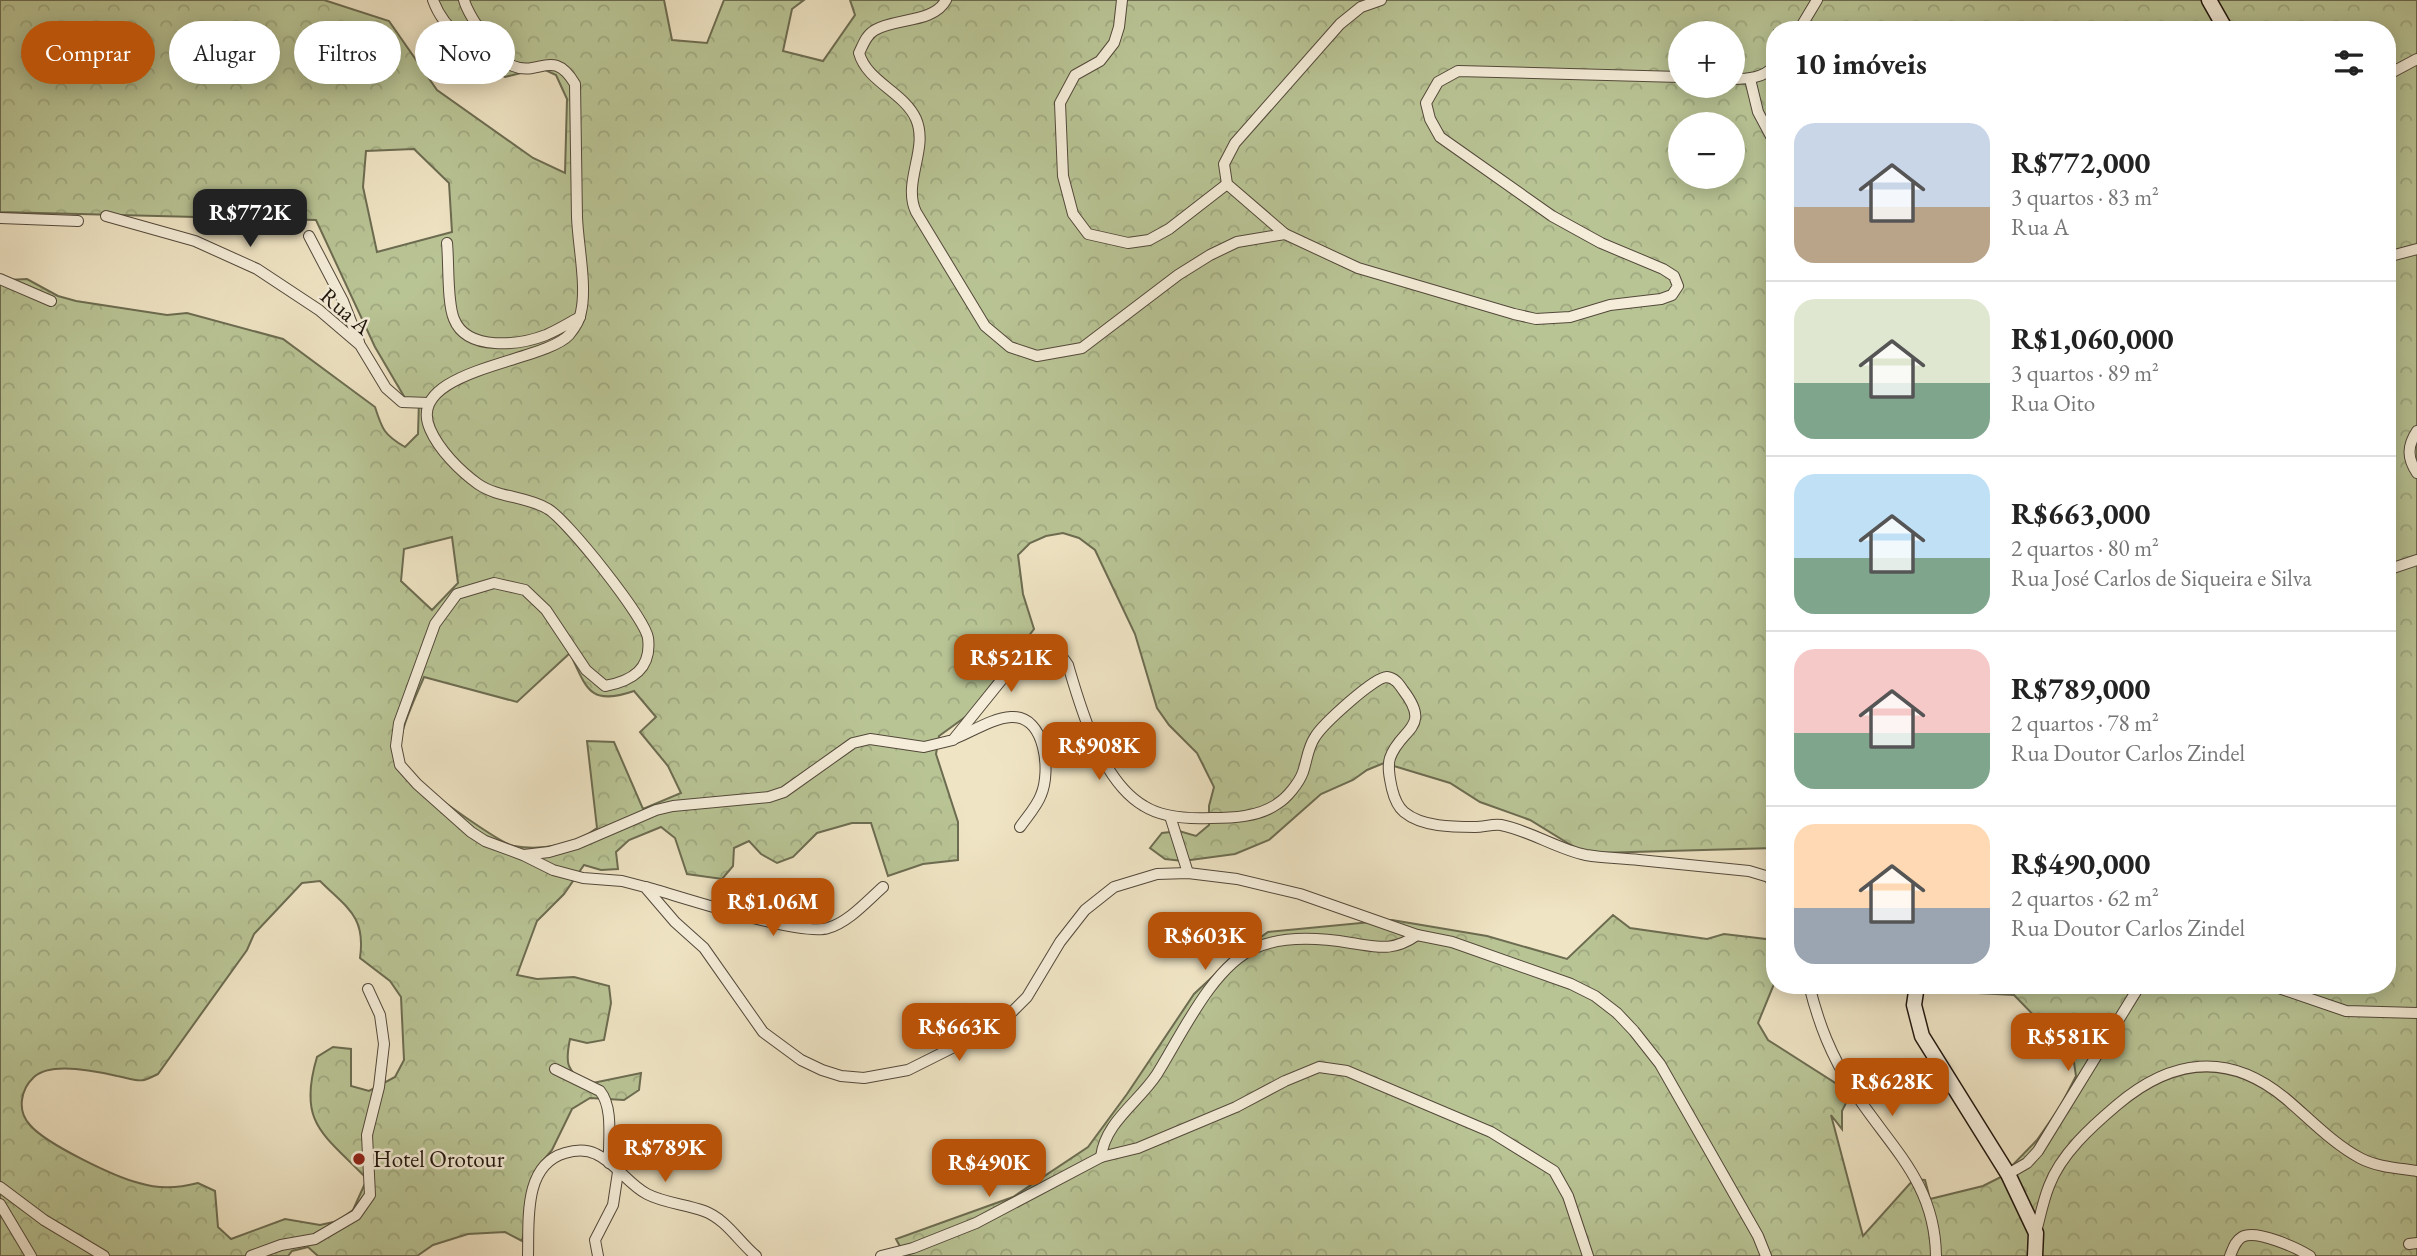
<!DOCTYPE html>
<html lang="pt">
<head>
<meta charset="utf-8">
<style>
  body { margin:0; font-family:"EB Garamond",serif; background:#f2f2f2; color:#222; height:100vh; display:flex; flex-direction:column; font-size:26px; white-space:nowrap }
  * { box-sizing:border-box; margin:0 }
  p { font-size:23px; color:#767676 }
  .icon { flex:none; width:38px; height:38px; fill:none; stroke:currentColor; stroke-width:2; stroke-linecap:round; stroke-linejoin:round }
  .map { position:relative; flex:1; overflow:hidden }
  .details { position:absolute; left:1766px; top:21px; width:630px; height:973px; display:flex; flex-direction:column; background:#fff; border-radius:28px; box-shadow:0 4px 18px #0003 }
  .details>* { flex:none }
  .guide { position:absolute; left:21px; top:21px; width:665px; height:63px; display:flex; gap:14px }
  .controls { position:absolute; left:1668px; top:21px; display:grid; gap:14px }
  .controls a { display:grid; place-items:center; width:77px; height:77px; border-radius:50%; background:#fff; box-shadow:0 4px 18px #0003; font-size:35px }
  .price { position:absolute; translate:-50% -60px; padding:0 16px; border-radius:14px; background:#b45309; color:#fff; font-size:23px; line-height:46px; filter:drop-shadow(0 2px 4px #0008) }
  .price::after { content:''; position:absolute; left:50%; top:42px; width:21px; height:16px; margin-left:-10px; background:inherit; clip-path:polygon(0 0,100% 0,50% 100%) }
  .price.current { background:#222; color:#fff }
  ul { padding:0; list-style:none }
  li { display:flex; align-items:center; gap:21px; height:175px; padding:0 28px }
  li+li { border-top:2px solid #e0e0e0 }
  li span { display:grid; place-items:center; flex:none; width:196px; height:140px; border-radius:21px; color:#555 }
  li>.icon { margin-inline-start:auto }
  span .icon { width:84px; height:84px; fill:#fffc; stroke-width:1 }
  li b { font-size:30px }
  h2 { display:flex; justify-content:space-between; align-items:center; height:84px; padding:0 28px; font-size:30px }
  .chip { padding:0 24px; border-radius:32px; background:#fff; box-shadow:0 4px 18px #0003; font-size:24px; line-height:63px }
  .chip.current { background:#b45309; color:#fff }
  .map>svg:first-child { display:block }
  .forest { fill:url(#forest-crowns); stroke:#6c6c51; stroke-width:2; fill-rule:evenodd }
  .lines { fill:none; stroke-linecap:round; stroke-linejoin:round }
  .street-casing { stroke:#53493b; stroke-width:12 }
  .secondary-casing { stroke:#1f150d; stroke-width:17 }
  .street { stroke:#f5edd9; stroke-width:10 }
  .secondary { stroke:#f5edd9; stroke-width:14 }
  .poi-dot { fill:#8f2418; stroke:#f5edd9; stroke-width:2.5 }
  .labels { text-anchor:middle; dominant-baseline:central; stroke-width:5; stroke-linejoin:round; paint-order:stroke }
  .street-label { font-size:23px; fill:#1f150d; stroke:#f5edd9 }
  .poi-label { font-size:23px; fill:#1f150d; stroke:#f5edd9; text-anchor:start }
</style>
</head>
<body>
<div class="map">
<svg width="2417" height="1256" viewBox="0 0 2417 1256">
  <defs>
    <pattern id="forest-crowns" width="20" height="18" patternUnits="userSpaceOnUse" patternTransform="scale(1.75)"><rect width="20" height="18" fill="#b9c495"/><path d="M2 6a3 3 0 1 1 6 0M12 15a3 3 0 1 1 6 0" fill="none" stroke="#9fa87f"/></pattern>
  </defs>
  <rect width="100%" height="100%" fill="#efe4c4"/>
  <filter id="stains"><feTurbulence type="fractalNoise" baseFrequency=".00286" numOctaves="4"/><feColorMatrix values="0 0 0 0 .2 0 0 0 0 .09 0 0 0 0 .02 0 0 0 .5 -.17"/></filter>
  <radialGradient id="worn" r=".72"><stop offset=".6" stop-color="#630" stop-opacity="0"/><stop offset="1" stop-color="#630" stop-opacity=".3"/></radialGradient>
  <!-- forest -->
  <path class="forest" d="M0,0H324L389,21L437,90L533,158L565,173L567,99L556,75L541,68L505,77L454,42L429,0H664L672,40L707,43L724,0H804L792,9L783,51L823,61L855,15L850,0H2417V1256H905L896,1239L1013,1197L1088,1147L1127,1094L1194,994L1237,954L1268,932L1392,920L1487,936L1567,959L1613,915L1630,928L1707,939L1724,934L1774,940V984L1758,1023L1768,1040L1843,1088L1847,1101L1842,1111V1129L1831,1115L1863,1236L1914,1179L1925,1180L1930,1199L1983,1186L2001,1177L2037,1140L2060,1107L2076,1076L2073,1056L2014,995L1977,993L1969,985H2387V30H1774V848L1597,853L1579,850L1530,820L1480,802L1450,783L1384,763L1367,770L1353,780L1321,794L1269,840L1235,854L1183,861L1165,859L1150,848L1162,833L1179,831L1196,836L1209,825V806L1214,787L1197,753L1169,725L1157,708L1135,634L1095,550L1079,538L1063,533L1046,536L1030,543L1018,555L1023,594L1034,629L968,715L939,736L936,754L958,822V860L923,864L888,876L871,823H852L817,833L793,857L777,863L761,854L749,841L734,848L733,866L722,879L687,874L675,838L661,827L629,840L616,852L618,869L601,870L584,865L564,894L537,921L517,975L537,979L574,977L609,986L611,1003L604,1040L587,1043L570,1039C565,1063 566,1071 588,1084L641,1073L639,1090L624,1100L590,1098L572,1109L552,1150L541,1163L522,1241L505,1232L468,1234L433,1245L417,1256H318L308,1247L292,1251L288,1256H0V284L8,280L27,279L58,296L76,301L167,315L187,313L283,339L375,407C382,429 384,435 405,447L418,434L419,400L405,398L375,347L316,220L0,212ZM1680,33H1732V86H1680ZM1680,124H1732V177H1680ZM414,149L449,183L452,232L377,252L363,187L366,151ZM452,537L458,583L432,610L401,581L404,549ZM570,653C587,690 590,706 634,691L656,717L640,732L668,766L681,793L643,809L614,742L587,741L597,828C575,845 541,851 514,846C502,845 423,788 412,777C408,773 401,760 400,754C396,737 417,694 424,677L517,702ZM320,881C347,908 366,916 360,958L390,981L401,997L404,1060L395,1077L369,1091L351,1086V1049L333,1047L317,1057C297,1124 324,1134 367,1179L353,1210L338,1221L320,1225L285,1219L231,1239L218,1227L215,1191L198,1183C179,1188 158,1189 139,1183C115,1177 46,1144 30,1125C17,1111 20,1090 34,1077C51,1061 96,1071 117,1076C125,1077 136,1082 144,1080C148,1079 154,1076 158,1074L247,950L254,934L302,883Z"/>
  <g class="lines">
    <defs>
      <g id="street">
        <path d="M433,0C444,31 473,50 503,59"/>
        <path d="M464,0C468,15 498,60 513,66C539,77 553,47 575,84C576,129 576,173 577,217C578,245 587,286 581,312C580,320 574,329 569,335C543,363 404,369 430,429C439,450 460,471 478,484C498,498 527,496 548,509C567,520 645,618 648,638C652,669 632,681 605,686L586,670L546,610L525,590L494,583L457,594L435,624L399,723L396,746L400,765L417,784L471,832L485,841L523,855L553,870L583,878L622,881L645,887L675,922L704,948L763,1032L801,1060L822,1070L841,1076L864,1078L908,1070L1000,1024L1027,997L1060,942L1085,910L1114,887L1157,874L1188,873L1237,879L1300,894L1417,935L1452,942L1571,984L1595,996L1617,1013L1634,1031L1660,1064L1758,1236L1766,1256"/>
        <path d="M946,0C934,23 895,18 875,30C866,35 863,45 859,53C867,82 904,92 916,119C929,149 902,182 916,212L985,326L1010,347L1037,356L1082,348L1178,275L1210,255L1237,242L1285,234"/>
        <path d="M1122,0L1119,27L1114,43L1100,61L1075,75L1060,103L1063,176L1073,214L1088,234L1128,243L1149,240L1169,229L1227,184"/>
        <path d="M1381,0L1361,7L1340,24L1235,143L1224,164L1227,184L1285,234L1358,268L1514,314L1536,319L1570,317L1610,305L1661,299L1672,295L1678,286L1674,276L1663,269L1601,243L1552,216L1440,137L1430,119L1426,103L1438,82L1458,71L1680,77"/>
        <path d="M1799,30L1817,0"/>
        <path d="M2387,75L2417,59"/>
        <path d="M1732,79C1748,79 1764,78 1774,66"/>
        <path d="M1750,79L1758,112L1774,142"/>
        <path d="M106,216L195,241L257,269L319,310L360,345L386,388L402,402L429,403"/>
        <path d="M0,218L78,221"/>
        <path d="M309,236L343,301L359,342"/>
        <path d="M447,243C449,263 447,303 454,319C467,352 520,345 546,335C558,330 569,323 580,317"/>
        <path d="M2387,257L2417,249"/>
        <path d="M0,279L51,301"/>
        <path d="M2417,431C2407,446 2407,458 2417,473"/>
        <path d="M2387,570L2417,560"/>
        <path d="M956,738C973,731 993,718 1011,717C1046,715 1051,772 1041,795C1037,806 1027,817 1020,827"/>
        <path d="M1170,816L1188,873"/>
        <path d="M524,855L549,852L577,844L656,810L673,806L769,797L784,792L853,743L870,739L924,747L953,740L1024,652L1034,645L1044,644L1063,658L1068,665C1081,709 1101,781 1144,806C1163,818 1189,819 1211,818C1232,818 1259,817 1277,804C1287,798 1299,783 1303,772C1307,760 1308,747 1315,737C1322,725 1375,676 1387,677C1395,678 1399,684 1403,690C1433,729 1400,728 1390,758C1387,768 1390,779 1392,789C1394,797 1398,807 1404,812C1422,827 1453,827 1475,827C1484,827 1492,824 1501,825C1531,831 1557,849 1586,855C1603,858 1621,858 1639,860C1676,864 1712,867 1749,871L1769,877L1774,885"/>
        <path d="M646,887C679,896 801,937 828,928C849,922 867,901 883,887"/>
        <path d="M1809,985C1819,1025 1831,1055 1853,1090C1890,1147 1935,1182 1936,1256"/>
        <path d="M2270,985L2346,1011L2417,1013"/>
        <path d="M555,1069L600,1091C614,1108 608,1142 609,1163"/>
        <path d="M1101,1157C1105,1122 1139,1102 1157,1074C1181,1036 1212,967 1255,948C1284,935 1321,938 1351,943C1378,947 1393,952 1417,935"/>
        <path d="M2008,1174L2027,1163L2038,1151L2140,985"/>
        <path d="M0,1187L44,1220L104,1256"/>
        <path d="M0,1204L31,1256"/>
        <path d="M2036,1232C2040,1217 2043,1201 2049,1186C2061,1154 2091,1127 2117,1105C2171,1059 2228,1051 2285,1098C2309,1118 2332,1143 2360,1158C2377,1167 2398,1168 2417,1171"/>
        <path d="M2409,1244L2417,1243"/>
        <path d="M251,1256L281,1245L315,1239L356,1215L370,1195L367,1135L379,1087L384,1044L380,1015L368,989"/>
        <path d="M528,1256C529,1221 523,1165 565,1153C575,1150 586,1149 596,1154C616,1163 628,1184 647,1194C664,1203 685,1204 704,1211C726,1219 739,1242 756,1256"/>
        <path d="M598,1256L595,1240L613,1205L618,1172"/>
        <path d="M881,1256L913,1248L976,1223L1101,1157L1138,1148L1236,1107L1285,1081L1319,1067L1347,1071L1491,1132L1554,1171L1568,1196L1588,1256"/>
        <path d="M2230,1256C2233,1249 2235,1241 2242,1237C2256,1229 2297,1248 2310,1256"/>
      </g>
      <g id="secondary">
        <path d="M2209,0L2226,30"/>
        <path d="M1917,985L1914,1005L1922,1036L2008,1174L2036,1233L2035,1256"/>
      </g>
    </defs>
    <!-- street casing -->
    <use href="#street" class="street-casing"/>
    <!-- secondary casing -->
    <use href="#secondary" class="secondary-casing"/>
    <!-- street -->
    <use href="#street" class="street"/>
    <!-- secondary -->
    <use href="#secondary" class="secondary"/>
  </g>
  <!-- markers -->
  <circle class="poi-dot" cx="359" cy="1159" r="7"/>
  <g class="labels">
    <!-- street labels -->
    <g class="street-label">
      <text transform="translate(346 311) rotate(41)">Rua A</text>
    </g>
    <!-- poi labels -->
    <g class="poi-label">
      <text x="373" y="1159">Hotel Orotour</text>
    </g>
  </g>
  <rect width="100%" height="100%" filter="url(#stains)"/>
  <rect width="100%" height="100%" fill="url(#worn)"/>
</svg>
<div class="controls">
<a>+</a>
<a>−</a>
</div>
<b class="price current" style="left:250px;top:249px">R$772K</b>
<b class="price" style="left:1011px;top:694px">R$521K</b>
<b class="price" style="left:1099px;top:782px">R$908K</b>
<b class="price" style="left:773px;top:938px">R$1.06M</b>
<b class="price" style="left:1205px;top:972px">R$603K</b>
<b class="price" style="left:959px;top:1063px">R$663K</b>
<b class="price" style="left:2068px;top:1073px">R$581K</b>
<b class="price" style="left:1892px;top:1118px">R$628K</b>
<b class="price" style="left:665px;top:1184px">R$789K</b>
<b class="price" style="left:989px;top:1199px">R$490K</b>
<div class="guide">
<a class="chip current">Comprar</a>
<a class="chip">Alugar</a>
<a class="chip">Filtros</a>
<a class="chip">Novo</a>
</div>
<section class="details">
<h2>10 imóveis<svg class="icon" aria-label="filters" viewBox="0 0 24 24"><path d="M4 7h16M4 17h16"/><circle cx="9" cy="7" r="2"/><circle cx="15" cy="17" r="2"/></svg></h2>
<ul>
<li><span style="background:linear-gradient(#c9d6e8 60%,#b9a48a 0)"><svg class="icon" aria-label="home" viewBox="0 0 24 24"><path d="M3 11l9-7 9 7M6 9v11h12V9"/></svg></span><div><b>R$772,000</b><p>3 quartos · 83 m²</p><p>Rua A</p></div></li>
<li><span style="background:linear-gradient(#dfe7d0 60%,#7fa58c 0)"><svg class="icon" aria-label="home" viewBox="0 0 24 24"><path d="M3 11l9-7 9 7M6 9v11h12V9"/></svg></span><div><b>R$1,060,000</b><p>3 quartos · 89 m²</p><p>Rua Oito</p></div></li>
<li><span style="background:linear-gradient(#bfe0f5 60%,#7fa58c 0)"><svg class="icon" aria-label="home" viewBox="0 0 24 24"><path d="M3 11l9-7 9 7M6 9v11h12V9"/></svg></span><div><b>R$663,000</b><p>2 quartos · 80 m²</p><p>Rua José Carlos de Siqueira e Silva</p></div></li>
<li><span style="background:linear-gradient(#f6c9c9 60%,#7fa58c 0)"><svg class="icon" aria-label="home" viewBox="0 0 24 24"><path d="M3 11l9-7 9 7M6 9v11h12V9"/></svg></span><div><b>R$789,000</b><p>2 quartos · 78 m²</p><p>Rua Doutor Carlos Zindel</p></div></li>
<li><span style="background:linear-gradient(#ffd9b3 60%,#9aa5b1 0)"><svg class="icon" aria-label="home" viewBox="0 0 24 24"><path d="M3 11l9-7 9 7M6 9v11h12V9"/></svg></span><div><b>R$490,000</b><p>2 quartos · 62 m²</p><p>Rua Doutor Carlos Zindel</p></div></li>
</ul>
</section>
</div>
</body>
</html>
